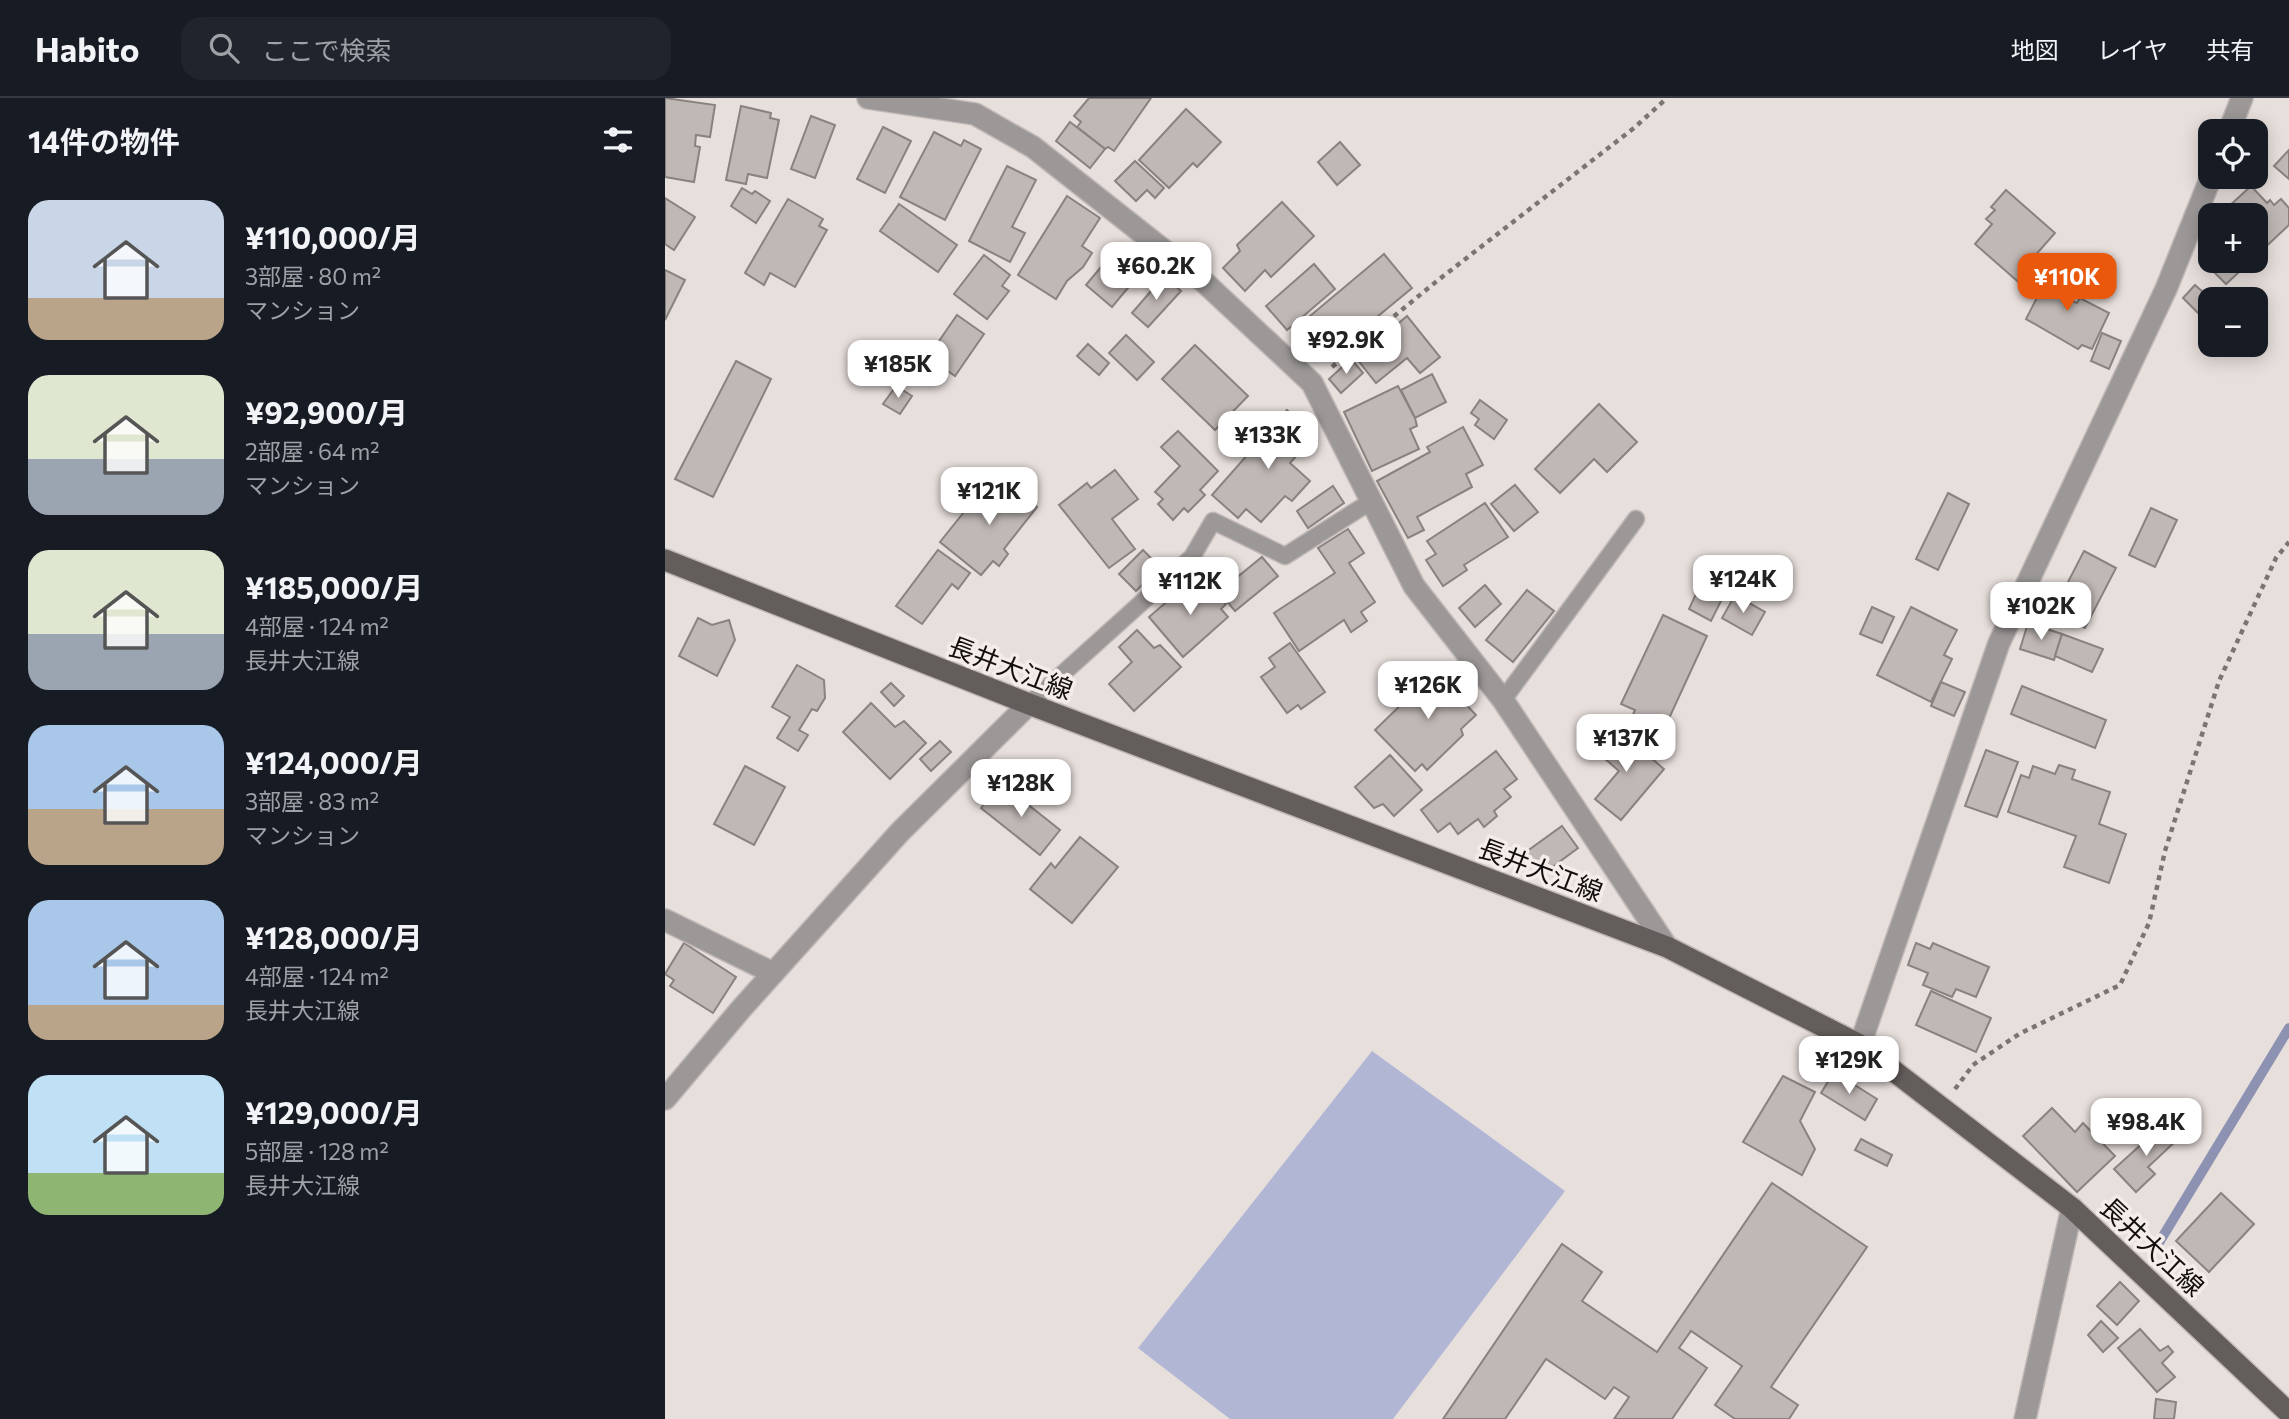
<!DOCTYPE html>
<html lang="ja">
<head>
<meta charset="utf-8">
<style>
  body { margin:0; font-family:Commissioner,"Noto Sans JP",sans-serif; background:#20242c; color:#f1f3f6; height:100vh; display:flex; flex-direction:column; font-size:26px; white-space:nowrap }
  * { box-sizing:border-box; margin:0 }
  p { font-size:23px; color:#9ea1a6 }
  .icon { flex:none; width:38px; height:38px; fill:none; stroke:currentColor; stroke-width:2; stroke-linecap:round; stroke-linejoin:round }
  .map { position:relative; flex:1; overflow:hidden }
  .sheet { display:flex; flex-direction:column; background:#171b24; width:665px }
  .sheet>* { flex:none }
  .buttons { position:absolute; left:1533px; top:21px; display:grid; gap:14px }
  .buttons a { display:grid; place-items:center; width:70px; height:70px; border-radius:14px; background:#171b24; box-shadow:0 4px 18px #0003; font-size:35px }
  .price { position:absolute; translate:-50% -60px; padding:0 16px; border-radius:14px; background:#fff; color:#222; font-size:23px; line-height:46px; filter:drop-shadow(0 2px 4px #0008) }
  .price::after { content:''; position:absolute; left:50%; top:42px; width:21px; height:16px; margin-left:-10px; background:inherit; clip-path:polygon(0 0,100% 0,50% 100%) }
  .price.on { background:#ea580c; color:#fff }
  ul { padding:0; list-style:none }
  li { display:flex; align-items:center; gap:21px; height:175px; padding:0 28px }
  li span { display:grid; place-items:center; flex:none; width:196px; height:140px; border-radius:21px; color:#555 }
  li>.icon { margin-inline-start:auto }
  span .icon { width:84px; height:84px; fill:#fffc; stroke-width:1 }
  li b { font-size:30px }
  h2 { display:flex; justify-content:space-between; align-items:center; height:84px; padding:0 28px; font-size:30px }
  header { display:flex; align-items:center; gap:42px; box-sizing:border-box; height:98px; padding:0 35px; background:#171b24; border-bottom:2px solid #363941 }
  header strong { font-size:33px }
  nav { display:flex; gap:38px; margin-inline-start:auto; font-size:24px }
  .search { width:490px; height:63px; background:#20242c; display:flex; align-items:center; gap:18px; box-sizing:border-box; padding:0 24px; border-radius:21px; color:#9ea1a6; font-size:26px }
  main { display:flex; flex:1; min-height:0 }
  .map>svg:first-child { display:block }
  .green { fill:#b2b6d5 }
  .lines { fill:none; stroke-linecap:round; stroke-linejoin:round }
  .stream { stroke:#8e92b2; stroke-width:10 }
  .building { fill:#c0b8b5; stroke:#89827f; stroke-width:2 }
  .lane-casing { stroke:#c0b9b7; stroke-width:19 }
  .street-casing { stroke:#c0b9b7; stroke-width:24 }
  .primary-casing { stroke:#c0b9b7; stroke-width:24 }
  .path { stroke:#7a7573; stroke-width:4.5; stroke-dasharray:5 5; stroke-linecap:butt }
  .lane { stroke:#9c9897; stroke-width:16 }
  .street { stroke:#9c9897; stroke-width:21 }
  .primary { stroke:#635d5b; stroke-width:21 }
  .labels { text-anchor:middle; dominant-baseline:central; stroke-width:7; stroke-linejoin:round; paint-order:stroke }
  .street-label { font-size:26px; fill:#110e0d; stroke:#f4ece9 }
</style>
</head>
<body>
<header>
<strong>Habito</strong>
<div class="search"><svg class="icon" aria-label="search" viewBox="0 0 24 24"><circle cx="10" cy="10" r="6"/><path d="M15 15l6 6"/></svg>ここで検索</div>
<nav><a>地図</a><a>レイヤ</a><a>共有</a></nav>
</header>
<main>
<section class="sheet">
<h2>14件の物件<svg class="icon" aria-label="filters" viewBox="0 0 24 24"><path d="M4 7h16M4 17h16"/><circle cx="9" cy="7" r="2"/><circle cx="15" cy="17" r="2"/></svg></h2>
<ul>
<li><span style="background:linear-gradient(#c9d6e8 70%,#b9a48a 0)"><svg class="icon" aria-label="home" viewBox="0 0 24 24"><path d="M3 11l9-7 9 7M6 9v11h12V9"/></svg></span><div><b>¥110,000/月</b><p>3部屋 · 80 m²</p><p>マンション</p></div></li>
<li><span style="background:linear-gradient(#dfe7d0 60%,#9aa5b1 0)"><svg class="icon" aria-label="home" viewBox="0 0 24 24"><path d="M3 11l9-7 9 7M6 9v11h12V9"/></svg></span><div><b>¥92,900/月</b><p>2部屋 · 64 m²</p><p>マンション</p></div></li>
<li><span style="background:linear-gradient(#dfe7d0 60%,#9aa5b1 0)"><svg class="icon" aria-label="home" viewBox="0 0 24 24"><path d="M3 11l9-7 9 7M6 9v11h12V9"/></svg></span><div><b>¥185,000/月</b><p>4部屋 · 124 m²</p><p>長井大江線</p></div></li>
<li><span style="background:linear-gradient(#a9c7e8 60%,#b9a48a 0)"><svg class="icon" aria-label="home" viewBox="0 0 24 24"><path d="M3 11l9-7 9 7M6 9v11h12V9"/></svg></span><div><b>¥124,000/月</b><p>3部屋 · 83 m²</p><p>マンション</p></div></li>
<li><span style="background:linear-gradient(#a9c7e8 75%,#b9a48a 0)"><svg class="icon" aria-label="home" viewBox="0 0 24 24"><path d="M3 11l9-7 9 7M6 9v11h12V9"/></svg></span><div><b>¥128,000/月</b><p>4部屋 · 124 m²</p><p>長井大江線</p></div></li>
<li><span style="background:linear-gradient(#bfe0f5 70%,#8fb573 0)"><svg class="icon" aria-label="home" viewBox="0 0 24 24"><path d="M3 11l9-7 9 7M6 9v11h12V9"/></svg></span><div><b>¥129,000/月</b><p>5部屋 · 128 m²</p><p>長井大江線</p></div></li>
</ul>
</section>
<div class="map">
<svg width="1624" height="1321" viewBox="0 0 1624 1321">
  <rect width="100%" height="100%" fill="#e7dfdc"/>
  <!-- green -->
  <path class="green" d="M707,953L900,1093L728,1321H565L473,1250Z"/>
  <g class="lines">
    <!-- stream -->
    <path class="stream" d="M1492,1148L1624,930"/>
  </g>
  <!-- building -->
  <g class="building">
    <path d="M0,0L50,7L45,39L31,37L30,48L35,49L29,84L0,79Z"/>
    <path d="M424,0H486L449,53L443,49L440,51L412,29L416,24L409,18Z"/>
    <path d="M76,8L106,15L105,20L114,22L102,80L83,76L81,86L61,82Z"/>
    <path d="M521,11L556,44L532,69L528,65L504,90L474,62Z"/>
    <path d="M146,18L170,27L150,80L126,71Z"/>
    <path d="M405,24L440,51L425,70L391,43Z"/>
    <path d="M218,29L246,43L220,95L192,81Z"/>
    <path d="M269,34L296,48L299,42L316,51L280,122L235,99Z"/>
    <path d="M675,44L695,67L672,87L653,64Z"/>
    <path d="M1624,52V81L1609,68Z"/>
    <path d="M470,63L499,90L490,100L482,92L471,103L450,83Z"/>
    <path d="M342,68L371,82L347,129L360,135L345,164L304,143Z"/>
    <path d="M1586,88L1602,105L1605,102L1609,107L1616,101L1624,110V127L1591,158V117H1568L1562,110Z"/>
    <path d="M77,90L87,96L90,93L105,103L91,125L66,108Z"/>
    <path d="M1341,92L1390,135L1367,161L1375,168L1358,188L1310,146L1327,126L1321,121L1330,112L1326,109Z"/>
    <path d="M402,98L435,120L417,148L427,155L418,169L402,183L391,201L353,177Z"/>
    <path d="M0,100L30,119L9,152L0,146Z"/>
    <path d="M123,101L158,121L154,128L162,132L130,189L105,175L99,187L80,175Z"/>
    <path d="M617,104L649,138L606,179L600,172L580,193L558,170L575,153L572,147Z"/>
    <path d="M234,106L292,147L273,174L215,133Z"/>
    <path d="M456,145L482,167L447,209L421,187Z"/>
    <path d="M719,156L747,190L667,256L639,223Z"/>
    <path d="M319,157L345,177L337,188L344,193L322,221L289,196Z"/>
    <path d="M1546,163H1586L1561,186L1542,167Z"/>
    <path d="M649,166L670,191L622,232L601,208Z"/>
    <path d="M1393,170L1410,178L1400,200L1412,205L1415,200L1444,215L1427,251L1417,247L1413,251L1361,221L1380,184L1383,187Z"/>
    <path d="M0,172L20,182L0,222Z"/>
    <path d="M499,178L516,193L483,229L467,215Z"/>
    <path d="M1530,187L1546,201L1533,215L1518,200Z"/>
    <path d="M292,217L319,236L290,278L263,259Z"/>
    <path d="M742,218L775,259L755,275L742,260L711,285L692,261Z"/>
    <path d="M1437,235L1456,243L1444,271L1426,263Z"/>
    <path d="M461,237L489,264L472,282L444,255Z"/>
    <path d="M423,246L444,265L434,277L412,258Z"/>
    <path d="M530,247L583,298L550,332L497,281Z"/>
    <path d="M686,261L698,275L676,295L664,281Z"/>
    <path d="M71,263L106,281L48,399L10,381Z"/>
    <path d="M767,276L781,304L750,320L736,292Z"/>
    <path d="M231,288L247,298L235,316L218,306Z"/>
    <path d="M733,288L750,320L752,328L745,331L754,351L707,373L679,314Z"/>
    <path d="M815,302L842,322L829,341L810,327L814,321L806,315Z"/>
    <path d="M934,306L972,344L942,374L929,361L895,395L870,371Z"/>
    <path d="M622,312L650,337L625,365L645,383L627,403L620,398L596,424L581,411L573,420L547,397Z"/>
    <path d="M798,329L818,367L801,376L807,389L752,419L759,432L743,440L712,383L765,354L762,349Z"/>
    <path d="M513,333L553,373L535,392L540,397L523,414L519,410L508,422L493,406L498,401L490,394L515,368L496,349Z"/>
    <path d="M450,372L473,401L447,421L470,451L444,470L394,407L422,385L426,390Z"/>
    <path d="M341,384L372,409L339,451L343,456L334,468L328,463L316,477L275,444L319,389L331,398Z"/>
    <path d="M850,387L873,414L849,433L826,406Z"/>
    <path d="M668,388L679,405L643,430L632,413Z"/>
    <path d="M1283,395L1304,406L1273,472L1251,461Z"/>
    <path d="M820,405L843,439L799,467L802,472L778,488L761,462L771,456L762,443Z"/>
    <path d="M1486,410L1512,422L1490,469L1464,457Z"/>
    <path d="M683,431L699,455L684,465L710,504L696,514L702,523L686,534L679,522L634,553L609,515L670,475L653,450Z"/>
    <path d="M273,452L305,475L293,491L287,486L257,526L231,508Z"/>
    <path d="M478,452L495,469L471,493L454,476Z"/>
    <path d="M1419,453L1451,470L1420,530L1388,513Z"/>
    <path d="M597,459L613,478L570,513L554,494Z"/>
    <path d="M528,481L539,494L545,489L561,506L556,511L563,519L518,559L484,519Z"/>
    <path d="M820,487L836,506L810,529L794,510Z"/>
    <path d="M1035,487L1058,499L1046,523L1024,511Z"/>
    <path d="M862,492L889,513L848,564L821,542Z"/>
    <path d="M1070,497L1100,514L1087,537L1057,520Z"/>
    <path d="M1207,509L1229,519L1217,545L1195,536Z"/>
    <path d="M1246,509L1292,532L1279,557L1287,561L1266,604L1212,577Z"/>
    <path d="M998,517L1042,538L1001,627L995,624L991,633L966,621L970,612L956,606Z"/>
    <path d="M33,520L47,527L64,522L70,542L52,578L14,558Z"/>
    <path d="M1363,525L1397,536L1389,562L1355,551Z"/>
    <path d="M472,532L489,550L495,547L516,569L469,613L444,586L467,564L454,549Z"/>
    <path d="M1397,536L1438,551L1427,574L1390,558Z"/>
    <path d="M625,545L660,594L636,611L633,607L622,615L596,579L610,569L604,560Z"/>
    <path d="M778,566L797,585L788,593L811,617L796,631L798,637L762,672L757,666L750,673L710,632Z"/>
    <path d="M132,567L159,582L160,600L152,613L147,611L134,632L143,637L133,653L112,640L125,619L107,609Z"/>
    <path d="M1276,584L1300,594L1289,618L1266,608Z"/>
    <path d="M226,585L239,598L229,608L216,594Z"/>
    <path d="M1357,588L1441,622L1430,650L1346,616Z"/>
    <path d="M206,605L230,629L239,623L261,645L225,681L178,634Z"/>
    <path d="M951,630L999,671L956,722L930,701L954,673L931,653Z"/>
    <path d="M275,643L286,654L266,673L255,661Z"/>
    <path d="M1321,652L1353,664L1332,719L1300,708Z"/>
    <path d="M831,653L852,681L839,691L846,699L829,713L832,718L819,729L813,721L793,736L785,725L773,734L756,712Z"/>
    <path d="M725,657L757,692L729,718L718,706L709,710L690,689Z"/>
    <path d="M1394,667L1410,672L1407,681L1445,694L1434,726L1461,736L1444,785L1399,769L1411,738L1343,714L1356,677L1364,680L1368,668L1390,676Z"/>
    <path d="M80,668L120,689L89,747L49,726Z"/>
    <path d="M336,685L395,732L375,757L316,710Z"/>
    <path d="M897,728L913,750L878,776L861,754Z"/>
    <path d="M415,739L453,769L407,825L365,791L386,765L390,770Z"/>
    <path d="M19,845L71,879L48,915L5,888L9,882L0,876Z"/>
    <path d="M1251,845L1265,851L1268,845L1324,869L1311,899L1291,891L1287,899L1258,887L1263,875L1243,867Z"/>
    <path d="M1266,893L1326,920L1311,954L1251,927Z"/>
    <path d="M1169,974L1212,1001L1200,1022L1156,995Z"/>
    <path d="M1118,978L1150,994L1135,1023L1150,1051L1137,1077L1078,1044Z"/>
    <path d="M1387,1010L1410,1034L1418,1025L1450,1058L1412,1094L1358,1038Z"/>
    <path d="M1500,1025L1514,1040L1483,1069L1490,1076L1471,1094L1449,1071Z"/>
    <path d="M1196,1041L1227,1057L1222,1068L1190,1052Z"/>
    <path d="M1107,1085L1202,1149L1106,1289L1133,1307L1124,1321H1070L1050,1307L1077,1268L1026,1233L1014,1250L1042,1270L1007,1321H949L964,1299L949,1289L940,1301L881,1261L840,1321H778L897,1146L937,1174L917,1203L992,1254Z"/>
    <path d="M1556,1095L1589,1126L1544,1174L1511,1143Z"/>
    <path d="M1455,1184L1474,1203L1452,1227L1432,1208Z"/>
    <path d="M1436,1223L1453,1240L1438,1254L1423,1237Z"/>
    <path d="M1475,1231L1495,1253L1503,1248L1508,1254L1497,1265L1510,1279L1492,1294L1453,1250Z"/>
    <path d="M1491,1301L1511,1304L1509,1321H1489Z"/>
  </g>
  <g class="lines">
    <defs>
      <g id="lane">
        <path d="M838,602L971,421"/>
        <path d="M364,606L527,459L548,423L620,458L708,402"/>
      </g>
      <g id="street">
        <path d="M203,0L310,16L368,49L538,183L647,285L749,488L838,602L1002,849"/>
        <path d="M1564,33L1577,0"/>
        <path d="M0,822L108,875"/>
        <path d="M1195,947L1334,545L1501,191L1546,79"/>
        <path d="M0,1001L76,911L235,734L364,606"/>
        <path d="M1360,1321L1407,1110"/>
      </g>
      <path id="primary" d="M0,462L364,606L1002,849L1195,947L1407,1110L1624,1315"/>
    </defs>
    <!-- lane casing -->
    <use href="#lane" class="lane-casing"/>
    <!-- street casing -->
    <use href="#street" class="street-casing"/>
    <!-- primary casing -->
    <use href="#primary" class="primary-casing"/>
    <!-- path -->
    <g class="path">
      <path d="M667,269L772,183L969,30L1002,0"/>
      <path d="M1290,991L1308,967L1354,936L1455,887L1484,825L1500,753L1554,583L1611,460L1624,444"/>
    </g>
    <!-- lane -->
    <use href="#lane" class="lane"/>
    <!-- street -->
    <use href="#street" class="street"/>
    <!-- primary -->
    <use href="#primary" class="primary"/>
  </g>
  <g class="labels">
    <!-- street labels -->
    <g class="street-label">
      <text transform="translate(346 569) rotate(21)">長井大江線</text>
      <text transform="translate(876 771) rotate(21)">長井大江線</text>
      <text transform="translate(1488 1148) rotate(43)">長井大江線</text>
    </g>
  </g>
</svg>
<div class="buttons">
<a><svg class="icon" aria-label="locate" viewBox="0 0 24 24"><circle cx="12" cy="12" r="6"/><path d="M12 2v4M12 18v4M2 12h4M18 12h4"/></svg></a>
<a>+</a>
<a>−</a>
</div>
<b class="price" style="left:491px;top:204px">¥60.2K</b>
<b class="price on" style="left:1402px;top:215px">¥110K</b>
<b class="price" style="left:681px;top:278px">¥92.9K</b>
<b class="price" style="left:233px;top:302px">¥185K</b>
<b class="price" style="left:603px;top:373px">¥133K</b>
<b class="price" style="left:324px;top:429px">¥121K</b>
<b class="price" style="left:1078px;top:517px">¥124K</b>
<b class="price" style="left:525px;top:519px">¥112K</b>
<b class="price" style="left:1376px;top:544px">¥102K</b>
<b class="price" style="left:763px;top:623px">¥126K</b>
<b class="price" style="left:961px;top:676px">¥137K</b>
<b class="price" style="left:356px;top:721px">¥128K</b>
<b class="price" style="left:1184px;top:998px">¥129K</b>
<b class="price" style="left:1481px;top:1060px">¥98.4K</b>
</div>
</main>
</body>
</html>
